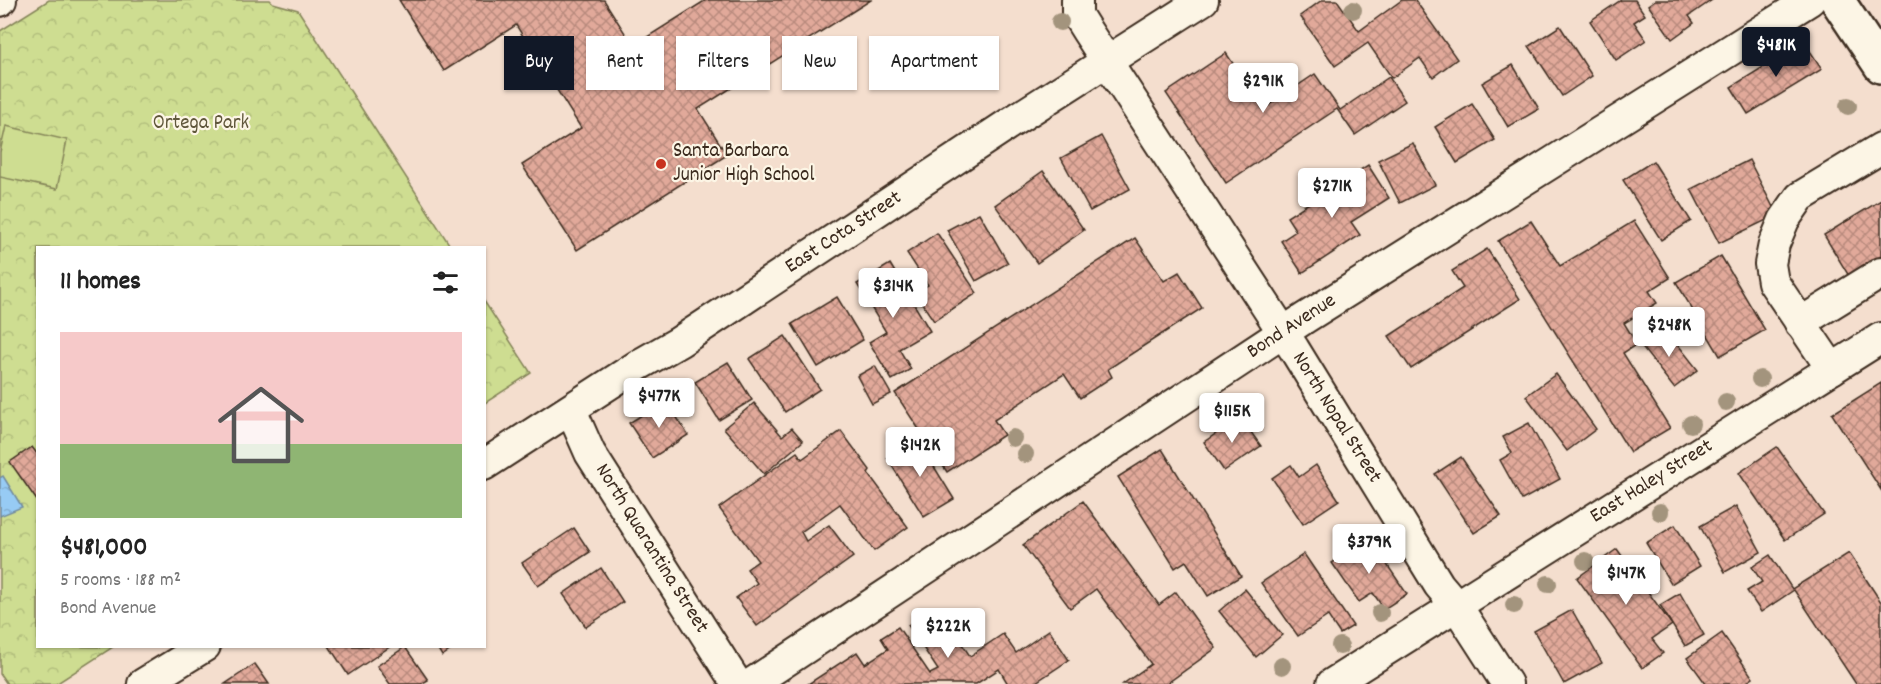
<!DOCTYPE html>
<html lang="en">
<head>
<meta charset="utf-8">
<style>
  body { margin:0; font-family:Dekko,sans-serif; background:#f6f6f6; color:#222; height:100vh; display:flex; flex-direction:column; font-size:22px; white-space:nowrap }
  * { box-sizing:border-box; margin:0 }
  p { font-size:20px; color:#767676 }
  .icon { flex:none; width:33px; height:33px; fill:none; stroke:currentColor; stroke-width:2; stroke-linecap:round; stroke-linejoin:round }
  .map { position:relative; flex:1; overflow:hidden }
  .side { position:absolute; left:36px; top:246px; width:450px; height:402px; display:flex; flex-direction:column; background:#fff; border-radius:0px; box-shadow:0 2px 4px #0004 }
  .side>* { flex:none }
  .top-card { position:absolute; left:504px; top:36px; width:570px; height:54px; display:flex; gap:12px }
  .price { position:absolute; translate:-50% -51px; padding:0 14px; border-radius:6px; background:#fff; color:#222; font-size:20px; line-height:39px; filter:drop-shadow(0 2px 3px #0008) }
  .price::after { content:''; position:absolute; left:50%; top:36px; width:18px; height:14px; margin-left:-9px; background:inherit; clip-path:polygon(0 0,100% 0,50% 100%) }
  .price.active { background:#111827; color:#fff }
  ul { padding:0; list-style:none }
  li { display:grid; align-content:center; gap:12px; height:318px; padding:0 24px }
  li+li { border-top:2px solid #e0e0e0 }
  li span { display:grid; place-items:center; height:186px; border-radius:0px; color:#555 }
  li>.icon { margin-inline-start:auto }
  span .icon { width:108px; height:108px; fill:#fffc; stroke-width:1 }
  li b { font-size:26px }
  h2 { display:flex; justify-content:space-between; align-items:center; height:72px; padding:0 24px; font-size:26px }
  .chip { padding:0 21px; border-radius:0px; background:#fff; box-shadow:0 2px 4px #0004; font-size:21px; line-height:54px }
  .chip.active { background:#111827; color:#fff }
  .map>svg:first-child { display:block }
  .park { fill:url(#park-crowns); stroke:#848458; stroke-width:1.5 }
  .garden { fill:#cedd91; stroke:#848458; stroke-width:1.5 }
  .water { fill:url(#water-ripples); stroke:#728b9e; stroke-width:1.5 }
  .building { fill:url(#building-cross-hatch); stroke:#3b2a1e; stroke-width:1.5 }
  .lines { fill:none; stroke-linecap:round; stroke-linejoin:round }
  .minor-casing { stroke:#3b2a1e; stroke-width:34 }
  .major-casing { stroke:#3b2a1e; stroke-width:38 }
  .minor { stroke:#fcf5e5; stroke-width:30 }
  .major { stroke:#fcf5e5; stroke-width:33 }
  .tree { fill:#a3947d }
  .poi-dot { fill:#c8321e; stroke:#fcf5e5; stroke-width:2 }
  .labels { text-anchor:middle; dominant-baseline:central; stroke-width:4.5; stroke-linejoin:round; paint-order:stroke }
  .park-label { font-size:21px; fill:#60573b; stroke:#fcf5e5 }
  .poi-label { font-size:21px; fill:#3b2a1e; stroke:#fcf5e5; text-anchor:start }
  .street-label { font-size:21px; fill:#3b2a1e; stroke:#fcf5e5 }
</style>
</head>
<body>
<div class="map">
<svg width="1881" height="684" viewBox="0 0 1881 684">
  <defs>
    <pattern id="park-crowns" width="20" height="18" patternUnits="userSpaceOnUse" patternTransform="scale(1.5)"><rect width="20" height="18" fill="#cedd91"/><path d="M2 6a3 3 0 1 1 6 0M12 15a3 3 0 1 1 6 0" fill="none" stroke="#b2be7d"/></pattern>
    <pattern id="water-ripples" width="26" height="14" patternUnits="userSpaceOnUse" patternTransform="scale(1.5)"><rect width="26" height="14" fill="#97cbf4"/><path d="M2 4q2-2 4 0t4 0M15 11q2-2 4 0t4 0" fill="none" stroke="#83aed1"/></pattern>
    <pattern id="building-cross-hatch" width="8" height="8" patternUnits="userSpaceOnUse" patternTransform="scale(1.5)"><rect width="8" height="8" fill="#e1a99a"/><path d="M0 0l8 8M0 8l8-8" fill="none" stroke="#b88a7d"/></pattern>
  </defs>
  <rect width="100%" height="100%" fill="#f4dece"/>
  <filter id="ink" filterUnits="userSpaceOnUse"><feTurbulence type="fractalNoise" baseFrequency=".0167" numOctaves="2"/><feDisplacementMap in="SourceGraphic" scale="12" xChannelSelector="R" yChannelSelector="G"/><feConvolveMatrix kernelMatrix="1 2 1 2 8 2 1 2 1" color-interpolation-filters="sRGB"/></filter>
  <g filter="url(#ink)">
    <!-- park -->
    <g class="park">
      <path d="M49,0H270L273,3L298,10L451,247L38,248V646L113,647L56,684H7L0,674V31Z"/>
      <path d="M484,301L531,373L485,403H484Z"/>
    </g>
    <!-- garden -->
    <path class="garden" d="M6,126L67,140L57,189L0,177V152Z"/>
    <!-- water -->
    <path class="water" d="M3,476L22,507L0,516V478Z"/>
    <!-- building -->
    <g class="building">
      <path d="M399,0H604L633,46L706,0H871L698,109L727,155L577,250L522,165L581,128L516,25L444,71Z"/>
      <path d="M1322,0H1337L1359,31L1402,0H1415L1457,59L1433,77L1420,58L1392,78L1368,43L1335,66L1300,16Z"/>
      <path d="M1621,0H1635L1645,15L1634,22L1646,40L1616,60L1590,21Z"/>
      <path d="M1655,0H1712L1689,16L1694,23L1672,39L1648,5Z"/>
      <path d="M1560,26L1592,76L1562,96L1529,46Z"/>
      <path d="M1804,42L1822,69L1748,114L1731,87Z"/>
      <path d="M1226,53L1263,109L1315,74L1340,110L1389,77L1405,101L1355,135L1337,109L1226,183L1166,93Z"/>
      <path d="M1513,65L1539,109L1508,127L1482,83Z"/>
      <path d="M1472,104L1495,140L1457,163L1435,127Z"/>
      <path d="M1101,136L1130,189L1090,211L1061,158Z"/>
      <path d="M1413,143L1435,185L1400,203L1378,160Z"/>
      <path d="M1749,160L1777,215L1719,243L1691,189Z"/>
      <path d="M1653,161L1691,221L1661,240L1623,180Z"/>
      <path d="M1368,165L1389,198L1351,222L1360,235L1302,273L1281,241L1296,231L1287,217Z"/>
      <path d="M1043,171L1084,230L1037,263L995,205Z"/>
      <path d="M1881,200V264L1852,281L1824,235Z"/>
      <path d="M979,213L1008,263L976,281L947,230Z"/>
      <path d="M1531,221L1560,266L1634,221L1670,278L1649,291L1657,303L1624,323L1637,344L1623,353L1670,428L1630,452L1498,241Z"/>
      <path d="M937,233L977,293L934,321L915,293L928,285L907,253Z"/>
      <path d="M1135,238L1164,281L1179,272L1202,308L1108,369L1112,377L1080,398L1064,374L994,420L1004,435L947,472L895,393Z"/>
      <path d="M1487,249L1520,299L1411,369L1389,336L1463,288L1452,271Z"/>
      <path d="M1721,256L1765,330L1720,356L1676,282Z"/>
      <path d="M890,264L930,331L899,349L911,369L892,380L869,342L886,332L857,284Z"/>
      <path d="M837,297L863,340L818,367L792,324Z"/>
      <path d="M1664,327L1698,370L1674,388L1640,345Z"/>
      <path d="M785,336L820,389L785,412L749,359Z"/>
      <path d="M728,362L752,400L719,420L695,382Z"/>
      <path d="M875,366L891,394L872,404L857,376Z"/>
      <path d="M1556,374L1596,429L1567,451L1526,396Z"/>
      <path d="M1881,383V490L1832,414Z"/>
      <path d="M666,400L688,435L652,458L629,423Z"/>
      <path d="M754,403L782,436L792,428L803,441L764,474L724,428Z"/>
      <path d="M1240,417L1261,446L1224,471L1204,442Z"/>
      <path d="M1529,423L1560,479L1522,500L1500,460L1512,453L1503,437Z"/>
      <path d="M841,431L870,470L868,473L908,527L874,551L840,504L801,532L806,541L829,525L853,557L757,626L736,598L757,583L747,569L758,561L719,508L797,452L802,459Z"/>
      <path d="M917,439L954,499L924,517L887,458Z"/>
      <path d="M32,447L38,455V502L10,462Z"/>
      <path d="M1777,447L1824,514L1785,540L1739,473Z"/>
      <path d="M1162,449L1241,576L1208,596L1186,561L1175,568L1118,477Z"/>
      <path d="M1461,457L1501,516L1474,533L1435,474Z"/>
      <path d="M1291,465L1299,477L1316,465L1339,500L1303,524L1272,478Z"/>
      <path d="M1083,501L1159,605L1176,592L1216,648L1169,682L1170,684H1123L1151,664L1096,589L1070,608L1023,545Z"/>
      <path d="M1736,506L1761,552L1725,572L1700,526Z"/>
      <path d="M1675,525L1700,566L1671,584L1646,543Z"/>
      <path d="M574,528L590,552L538,586L522,563Z"/>
      <path d="M1369,538L1407,594L1384,609L1373,593L1359,602L1332,563Z"/>
      <path d="M1617,549L1672,625L1652,639L1663,653L1642,668L1577,578Z"/>
      <path d="M1849,553L1881,602V684H1856L1794,590L1761,612L1747,591L1762,582L1752,567L1770,555L1792,589Z"/>
      <path d="M1304,554L1353,626L1340,634L1328,616L1298,636L1261,583Z"/>
      <path d="M601,568L623,602L586,627L563,594Z"/>
      <path d="M1245,589L1282,635L1256,657L1219,611Z"/>
      <path d="M1680,593L1704,635L1685,646L1660,605Z"/>
      <path d="M937,607L970,656L1003,634L1016,653L1049,630L1069,660L1033,684H1008L999,669L976,684H808L857,652L865,664L888,649L881,638L898,627L930,674L938,670L908,625Z"/>
      <path d="M1572,610L1602,663L1564,684L1534,631Z"/>
      <path d="M1722,633L1753,678L1747,682L1749,684H1706L1687,658Z"/>
      <path d="M329,646H391L348,675Z"/>
      <path d="M436,646H457L442,656Z"/>
      <path d="M405,647L428,680L421,684H390L377,666Z"/>
      <path d="M255,664L269,684H225Z"/>
    </g>
    <g class="lines">
      <defs>
        <g id="minor">
          <path d="M1077,0V15L1087,31L1294,349L1439,585L1456,605L1507,684"/>
          <path d="M0,1L1,0"/>
          <path d="M1800,323L1881,273"/>
          <path d="M1832,369L1773,282L1770,264L1774,244L1784,220L1800,197L1881,148"/>
          <path d="M571,410L590,453L737,684"/>
          <path d="M484,465L637,366L679,342L1013,121L1203,0"/>
          <path d="M143,684L205,646"/>
          <path d="M751,684L1305,318L1810,0"/>
          <path d="M1332,684L1881,338"/>
        </g>
        <path id="major" d="M1837,0L1881,66"/>
      </defs>
      <!-- minor casing -->
      <use href="#minor" class="minor-casing"/>
      <!-- major casing -->
      <use href="#major" class="major-casing"/>
      <!-- minor -->
      <use href="#minor" class="minor"/>
      <!-- major -->
      <use href="#major" class="major"/>
    </g>
    <!-- trees -->
    <g class="tree">
      <circle cx="1353" cy="10" r="9"/>
      <circle cx="1060" cy="22" r="9"/>
      <circle cx="1848" cy="106" r="9"/>
      <circle cx="1760" cy="379" r="9"/>
      <circle cx="1726" cy="402" r="9"/>
      <circle cx="1691" cy="424" r="9"/>
      <circle cx="1013" cy="438" r="9"/>
      <circle cx="1025" cy="454" r="9"/>
      <circle cx="1660" cy="512" r="9"/>
      <circle cx="1387" cy="556" r="9"/>
      <circle cx="1585" cy="561" r="9"/>
      <circle cx="1548" cy="584" r="9"/>
      <circle cx="1514" cy="605" r="9"/>
      <circle cx="1380" cy="613" r="9"/>
      <circle cx="1340" cy="646" r="9"/>
      <circle cx="1282" cy="666" r="9"/>
    </g>
  </g>
  <!-- markers -->
  <circle class="poi-dot" cx="661" cy="164" r="6"/>
  <g class="labels">
    <!-- park labels -->
    <g class="park-label">
      <text x="201" y="124">Ortega Park</text>
    </g>
    <!-- poi labels -->
    <g class="poi-label">
      <text x="673" y="152">Santa Barbara<tspan x="673" dy="24">Junior High School</tspan></text>
    </g>
    <!-- street labels -->
    <g class="street-label">
      <text transform="translate(844 233) rotate(-33)">East Cota Street</text>
      <text transform="translate(1292 327) rotate(-33)">Bond Avenue</text>
      <text transform="translate(1336 418) rotate(58)">North Nopal Street</text>
      <text transform="translate(1652 482) rotate(-32)">East Haley Street</text>
      <text transform="translate(651 549) rotate(58)">North Quarantina Street</text>
    </g>
  </g>
</svg>
<b class="price active" style="left:1776px;top:78px">$481K</b>
<b class="price" style="left:1263px;top:114px">$291K</b>
<b class="price" style="left:1332px;top:219px">$271K</b>
<b class="price" style="left:893px;top:319px">$314K</b>
<b class="price" style="left:1669px;top:358px">$248K</b>
<b class="price" style="left:659px;top:429px">$477K</b>
<b class="price" style="left:1232px;top:444px">$115K</b>
<b class="price" style="left:920px;top:478px">$142K</b>
<b class="price" style="left:1369px;top:575px">$379K</b>
<b class="price" style="left:1626px;top:606px">$147K</b>
<b class="price" style="left:948px;top:659px">$222K</b>
<div class="top-card">
<a class="chip active">Buy</a>
<a class="chip">Rent</a>
<a class="chip">Filters</a>
<a class="chip">New</a>
<a class="chip">Apartment</a>
</div>
<section class="side">
<h2>11 homes<svg class="icon" aria-label="filters" viewBox="0 0 24 24"><path d="M4 7h16M4 17h16"/><circle cx="9" cy="7" r="2"/><circle cx="15" cy="17" r="2"/></svg></h2>
<ul>
<li><span style="background:linear-gradient(#f6c9c9 60%,#8fb573 0)"><svg class="icon" aria-label="home" viewBox="0 0 24 24"><path d="M3 11l9-7 9 7M6 9v11h12V9"/></svg></span><div><b>$481,000</b><p>5 rooms · 188 m²</p><p>Bond Avenue</p></div></li>
</ul>
</section>
</div>
</body>
</html>
